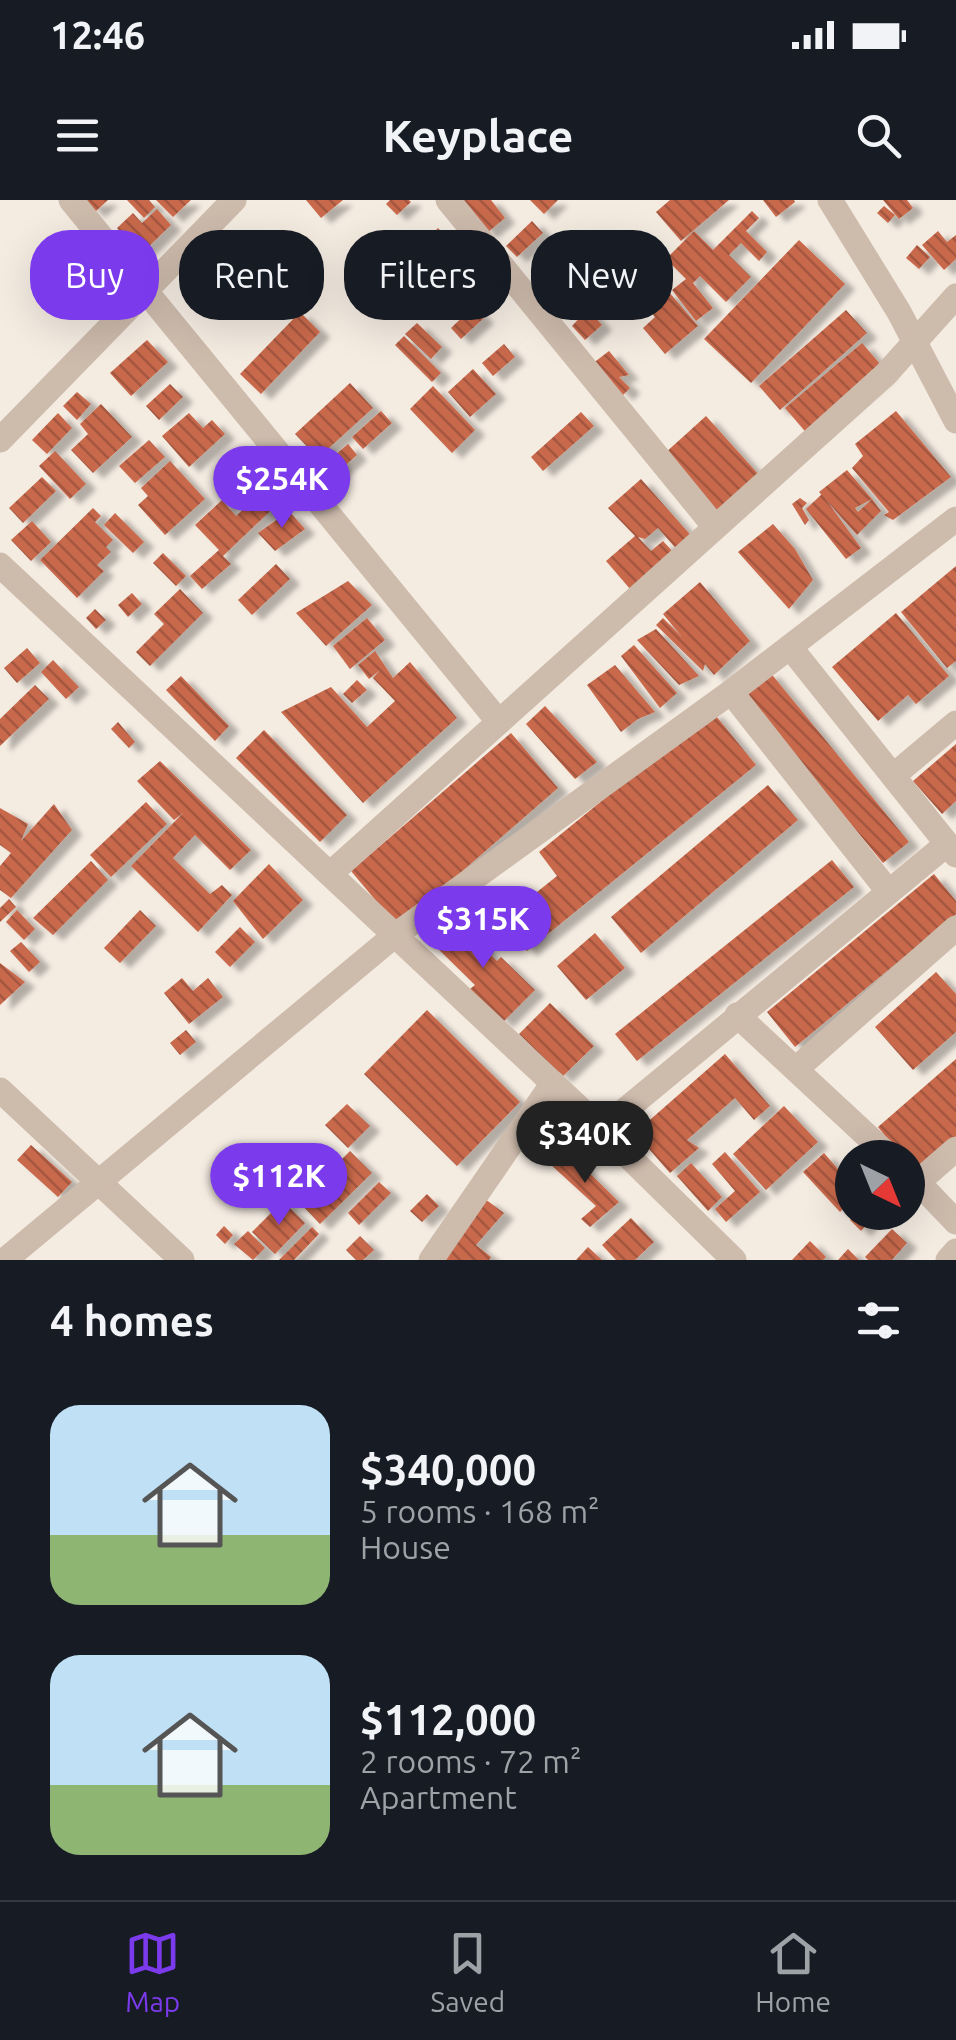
<!DOCTYPE html>
<html lang="en">
<head>
<meta charset="utf-8">
<style>
  body { margin:0; font-family:Ubuntu,sans-serif; background:#242831; color:#f1f3f6; height:100vh; display:flex; flex-direction:column; font-size:38px; white-space:nowrap }
  * { box-sizing:border-box; margin:0 }
  p { font-size:32px; color:#9ea1a6 }
  .icon { flex:none; width:55px; height:55px; fill:none; stroke:currentColor; stroke-width:2; stroke-linecap:round; stroke-linejoin:round }
  .map { position:relative; height:1060px; overflow:hidden }
  .side { display:flex; flex-direction:column; background:#171b24; flex:1 }
  .side>* { flex:none }
  .top-card { position:absolute; left:30px; top:30px; width:898px; height:90px; display:flex; gap:20px }
  .needle { width:65px; rotate:137deg }
  .fabs { position:absolute; left:835px; top:940px; display:grid; gap:20px }
  .fabs a { display:grid; place-items:center; width:90px; height:90px; border-radius:50%; background:#171b24; box-shadow:0 10px 40px #0002; font-size:50px }
  .price { position:absolute; translate:-50% -85px; padding:0 22px; border-radius:35px; background:#7c3aed; color:#fff; font-size:32px; line-height:65px; filter:drop-shadow(0 2px 5px #0008) }
  .price::after { content:''; position:absolute; left:50%; top:60px; width:30px; height:22px; margin-left:-15px; background:inherit; clip-path:polygon(0 0,100% 0,50% 100%) }
  .price.on { background:#222; color:#fff }
  ul { padding:0; list-style:none }
  li { display:flex; align-items:center; gap:30px; height:250px; padding:0 50px }
  li span { display:grid; place-items:center; flex:none; width:280px; height:200px; border-radius:30px; color:#555 }
  li>.icon { margin-inline-start:auto }
  span .icon { width:120px; height:120px; fill:#fffc; stroke-width:1 }
  li b { font-size:42px }
  h2 { display:flex; justify-content:space-between; align-items:center; height:120px; padding:0 50px; font-size:42px }
  .tag { padding:0 35px; border-radius:40px; background:#171b24; box-shadow:0 10px 40px #0002; font-size:35px; line-height:90px }
  .tag.on { background:#7c3aed; color:#fff }
  .status { display:flex; justify-content:space-between; align-items:center; height:70px; padding:0 50px; background:#171b24; direction:ltr }
  .status svg { height:28px; fill:currentColor }
  header { display:flex; justify-content:space-between; align-items:center; height:130px; padding:0 50px; background:#171b24; font-size:45px; font-weight:700 }
  .tabs { display:flex; justify-content:space-around; align-items:center; height:140px; border-top:2px solid #363941; background:#171b24; font-size:28px; color:#9ea1a6 }
  .tabs a { display:grid; justify-items:center; gap:5px }
  .tabs .on { color:#7c3aed }
  .map>svg:first-child { display:block }
  .building { fill:url(#building-back-hatch); filter:url(#shadow) }
  .lines { fill:none; stroke-linecap:round; stroke-linejoin:round }
  .minor { stroke:#cdbbac; stroke-width:25 }
</style>
</head>
<body>
<div class="status"><b>12:46</b><svg viewBox="0 0 49 12"><path d="M0 12V9h3v3zM5 12V6h3v6zM10 12V3h3v9zM15 12V0h3v12zM26 1h20v11H26zM47 4h2v5h-2z"/></svg></div>
<header><svg class="icon" aria-label="menu" viewBox="0 0 24 24"><path d="M4 6h16M4 12h16M4 18h16"/></svg>Keyplace<svg class="icon" aria-label="search" viewBox="0 0 24 24"><circle cx="10" cy="10" r="6"/><path d="M15 15l6 6"/></svg></header>
<div class="map">
<svg width="956" height="1060" viewBox="0 0 956 1060">
  <defs>
    <pattern id="building-back-hatch" width="6" height="6" patternUnits="userSpaceOnUse" patternTransform="scale(2.5)"><rect width="6" height="6" fill="#c8694b"/><path d="M-1 5l2 2M0 0l6 6M5-1l2 2" fill="none" stroke="#a4573f"/></pattern>
    <filter id="shadow"><feDropShadow dx="10" dy="5.5" stdDeviation="2.5" flood-color="#0004"/></filter>
  </defs>
  <rect width="100%" height="100%" fill="#f4ebe1"/>
  <!-- building -->
  <g class="building">
    <path d="M84,0H108L95,12Z"/>
    <path d="M127,0H149L155,7L144,18Z"/>
    <path d="M156,0H191L173,17Z"/>
    <path d="M306,0H343L321,18Z"/>
    <path d="M390,0H409L411,2L397,15L386,4Z"/>
    <path d="M460,0H491L505,18L487,33Z"/>
    <path d="M530,0H558L544,14Z"/>
    <path d="M670,0H729L681,41L656,12Z"/>
    <path d="M763,0H794L795,2L776,17Z"/>
    <path d="M883,0H907L913,8L899,19Z"/>
    <path d="M884,6L895,15L888,23L877,13Z"/>
    <path d="M157,9L171,25L135,60L115,39L121,33L117,28L133,13L142,23Z"/>
    <path d="M752,11L759,18L746,31L767,52L759,61L741,43L729,55L751,77L726,102L700,76L693,83L713,108L696,121L672,90L686,79L666,59L694,31L713,50Z"/>
    <path d="M532,21L543,33L517,57L506,46Z"/>
    <path d="M438,28L462,54L447,68L423,43Z"/>
    <path d="M938,31L947,42L956,35V59L944,70L922,45Z"/>
    <path d="M418,40L432,56L407,78L394,62Z"/>
    <path d="M799,40L845,84L751,183L704,139Z"/>
    <path d="M917,45L930,57L919,69L906,58Z"/>
    <path d="M602,54L618,69L584,102L559,76L577,58L587,69Z"/>
    <path d="M78,56L101,83L86,96L63,69Z"/>
    <path d="M459,62L473,76L453,96L439,82Z"/>
    <path d="M394,69L405,81L394,90L383,78Z"/>
    <path d="M375,79L388,94L379,103L365,88Z"/>
    <path d="M477,79L487,90L469,106L460,96Z"/>
    <path d="M668,91L698,126L665,154L643,128L655,117L648,109Z"/>
    <path d="M473,107L484,118L461,139L451,128Z"/>
    <path d="M588,109L602,125L585,140L572,126Z"/>
    <path d="M846,110L867,133L780,210L759,186Z"/>
    <path d="M300,112L320,132L261,194L240,174Z"/>
    <path d="M417,123L442,147L431,159L405,134Z"/>
    <path d="M404,136L441,173L432,182L395,145Z"/>
    <path d="M147,140L168,162L131,196L110,173Z"/>
    <path d="M862,143L887,172L810,237L785,208Z"/>
    <path d="M504,144L515,157L493,176L482,163Z"/>
    <path d="M609,151L629,175L619,177L630,188L623,195L592,164Z"/>
    <path d="M473,169L496,194L470,217L448,192Z"/>
    <path d="M350,183L373,208L318,258L295,234Z"/>
    <path d="M170,184L183,197L159,220L146,206Z"/>
    <path d="M433,186L475,230L452,253L410,209Z"/>
    <path d="M77,192L91,204L77,220L63,206Z"/>
    <path d="M101,204L132,237L93,273L71,250L88,234L80,224Z"/>
    <path d="M381,211L392,223L363,249L352,237Z"/>
    <path d="M896,211L951,277L893,320L884,315L889,312L852,268L863,256L855,244Z"/>
    <path d="M581,212L594,226L543,271L531,257Z"/>
    <path d="M58,213L72,228L47,254L32,240Z"/>
    <path d="M189,213L203,228L212,220L225,234L189,267L162,236Z"/>
    <path d="M706,216L760,276L715,316L664,254Z"/>
    <path d="M149,240L165,257L135,283L119,266Z"/>
    <path d="M348,244L357,255L330,279L320,268Z"/>
    <path d="M55,251L86,284L70,299L39,266Z"/>
    <path d="M170,261L205,299L165,335L138,305L148,296L141,288Z"/>
    <path d="M253,266L284,298L223,356L231,364L202,389L190,376L219,350L195,325L222,300L236,316L256,297L239,279Z"/>
    <path d="M847,270L872,299L855,308L858,312L872,299L881,311L857,335L819,292Z"/>
    <path d="M42,277L56,291L23,323L9,308Z"/>
    <path d="M641,279L695,340L680,353L658,328L645,339L638,337L651,351L663,341L674,353L631,390L606,361L635,336L608,308Z"/>
    <path d="M822,294L861,348L846,359L806,309Z"/>
    <path d="M800,298L807,303L802,308L809,320L805,325L792,304Z"/>
    <path d="M93,308L101,316L95,322L113,340L106,347L111,352L97,365L104,371L77,398L40,360Z"/>
    <path d="M289,311L305,329L275,351L258,333Z"/>
    <path d="M115,313L144,342L133,353L104,325Z"/>
    <path d="M32,321L51,342L31,361L11,340Z"/>
    <path d="M773,324L795,349L813,380L789,409L738,352Z"/>
    <path d="M163,353L186,376L176,386L153,363Z"/>
    <path d="M276,364L290,379L252,415L238,400Z"/>
    <path d="M956,366V461L947,468L901,412Z"/>
    <path d="M348,381L372,405L326,446L296,413Z"/>
    <path d="M700,382L750,441L714,475L705,464L703,471L656,425L663,418L682,437L663,414Z"/>
    <path d="M180,389L203,413L150,466L136,452L164,424L154,414Z"/>
    <path d="M132,393L142,404L128,417L118,405Z"/>
    <path d="M95,409L106,420L96,429L86,418Z"/>
    <path d="M896,413L949,476L916,504L908,495L878,521L832,467Z"/>
    <path d="M367,418L385,440L350,469L333,446Z"/>
    <path d="M656,429L699,476L679,485L637,440Z"/>
    <path d="M634,445L677,493L660,508L621,456Z"/>
    <path d="M27,448L40,463L17,483L4,468Z"/>
    <path d="M375,451L393,478L410,462L457,518L363,603L281,512L331,487L367,527L395,501L373,478L380,470L369,479L358,465Z"/>
    <path d="M53,460L79,487L66,499L41,472Z"/>
    <path d="M615,465L655,512L638,519L621,532L587,485Z"/>
    <path d="M769,471L909,642L883,663L743,493Z"/>
    <path d="M181,476L229,526L215,541L166,490Z"/>
    <path d="M357,480L367,490L352,503L343,494Z"/>
    <path d="M35,485L49,499L0,546V519Z"/>
    <path d="M545,506L597,562L575,579L526,524Z"/>
    <path d="M712,511L756,565L527,751L502,720L557,676L539,652Z"/>
    <path d="M118,522L135,542L129,548L111,529Z"/>
    <path d="M264,530L347,615L320,642L236,558Z"/>
    <path d="M511,533L558,588L398,727L351,671Z"/>
    <path d="M956,544V601L942,614L913,581Z"/>
    <path d="M160,561L251,650L230,670L195,635L173,658L210,694L222,685L232,695L198,732L131,666L184,612L174,620L137,581Z"/>
    <path d="M768,585L798,620L641,753L611,717Z"/>
    <path d="M146,602L167,624L111,677L90,655Z"/>
    <path d="M54,604L72,630L11,698L0,690V666L11,653L0,645V608L28,624L21,641Z"/>
    <path d="M832,660L854,687L637,861L615,834Z"/>
    <path d="M91,661L108,680L53,735L33,718Z"/>
    <path d="M269,664L303,700L263,739L233,701Z"/>
    <path d="M934,674L956,701V714L795,847L767,812Z"/>
    <path d="M9,699L16,707L0,722V708Z"/>
    <path d="M17,710L35,729L24,740L6,722Z"/>
    <path d="M140,710L156,726L120,763L104,748Z"/>
    <path d="M452,718L497,761L501,757L535,790L503,822L470,789L475,785L430,741Z"/>
    <path d="M240,727L255,742L230,767L215,752Z"/>
    <path d="M595,733L625,768L586,800L557,766Z"/>
    <path d="M21,742L40,762L29,772L10,751Z"/>
    <path d="M0,763L25,782L0,805Z"/>
    <path d="M936,772L956,794V832L913,870L875,827Z"/>
    <path d="M182,778L193,791L208,778L223,797L189,824L164,793Z"/>
    <path d="M550,803L594,846L562,877L519,834Z"/>
    <path d="M427,810L520,902L457,966L364,874Z"/>
    <path d="M186,830L196,842L180,855L170,843Z"/>
    <path d="M725,854L770,906L754,920L735,898L687,940L699,948L670,973L635,933Z"/>
    <path d="M956,859V941L917,974L908,962V958H903L878,927Z"/>
    <path d="M347,904L370,926L348,948L325,925Z"/>
    <path d="M784,906L818,942L766,990L733,954Z"/>
    <path d="M31,945L72,982L58,997L17,960Z"/>
    <path d="M565,949L619,1002L590,1027L581,1019L596,1006L550,964Z"/>
    <path d="M296,950L306,959L294,971L285,961Z"/>
    <path d="M350,951L372,973L320,1024L299,1002Z"/>
    <path d="M725,952L760,992L726,1022L715,1009L735,991L712,964Z"/>
    <path d="M824,953L852,985V1000L840,1012L803,972Z"/>
    <path d="M691,963L722,997L708,1011L677,976Z"/>
    <path d="M379,982L391,993L359,1025L348,1013Z"/>
    <path d="M427,994L439,1006L422,1022L410,1011Z"/>
    <path d="M485,999L504,1013L476,1045L491,1057L489,1060H446Z"/>
    <path d="M283,1001L305,1023L275,1054L252,1032Z"/>
    <path d="M857,1012H878L861,1031L850,1020Z"/>
    <path d="M631,1018L654,1042L635,1060H616L602,1045Z"/>
    <path d="M224,1026L233,1035L225,1044L216,1035Z"/>
    <path d="M312,1027L319,1034L294,1060H279Z"/>
    <path d="M892,1029L907,1043L892,1060H868L865,1057Z"/>
    <path d="M248,1031L265,1048L253,1060L234,1044Z"/>
    <path d="M360,1036L374,1050L363,1060H356L346,1050Z"/>
    <path d="M810,1041L826,1057L823,1060H792Z"/>
    <path d="M588,1047L602,1060H576Z"/>
    <path d="M848,1049L859,1060H838Z"/>
  </g>
  <g class="lines">
    <!-- minor -->
    <g class="minor">
      <path d="M71,0L499,522"/>
      <path d="M448,0L715,327"/>
      <path d="M830,0L899,112L956,221"/>
      <path d="M0,240L234,0"/>
      <path d="M0,365L574,903L734,1060"/>
      <path d="M790,447L956,655"/>
      <path d="M731,492L888,691"/>
      <path d="M893,576L956,523"/>
      <path d="M330,674L886,174L956,96"/>
      <path d="M737,815L891,958"/>
      <path d="M796,869L956,728"/>
      <path d="M0,890L182,1060"/>
      <path d="M601,930L947,644"/>
      <path d="M908,972L956,1022"/>
      <path d="M918,982L956,949"/>
      <path d="M5,1060L394,736L731,492L956,319"/>
      <path d="M431,1060L553,883"/>
      <path d="M948,1060L956,1051"/>
    </g>
  </g>
</svg>
<div class="fabs">
<a><svg class="needle" viewBox="-14 -14 28 28"><path d="M0-13l5 13h-10z" fill="#e53935"/><path d="M0 13l5-13h-10z" fill="#9ea1a6"/></svg></a>
</div>
<b class="price" style="left:282px;top:331px">$254K</b>
<b class="price" style="left:483px;top:771px">$315K</b>
<b class="price on" style="left:585px;top:986px">$340K</b>
<b class="price" style="left:279px;top:1028px">$112K</b>
<div class="top-card">
<a class="tag on">Buy</a>
<a class="tag">Rent</a>
<a class="tag">Filters</a>
<a class="tag">New</a>
</div>
</div>
<section class="side">
<h2>4 homes<svg class="icon" aria-label="filters" viewBox="0 0 24 24"><path d="M4 7h16M4 17h16"/><circle cx="9" cy="7" r="2"/><circle cx="15" cy="17" r="2"/></svg></h2>
<ul>
<li><span style="background:linear-gradient(#bfe0f5 65%,#8fb573 0)"><svg class="icon" aria-label="home" viewBox="0 0 24 24"><path d="M3 11l9-7 9 7M6 9v11h12V9"/></svg></span><div><b>$340,000</b><p>5 rooms · 168 m²</p><p>House</p></div></li>
<li><span style="background:linear-gradient(#bfe0f5 65%,#8fb573 0)"><svg class="icon" aria-label="home" viewBox="0 0 24 24"><path d="M3 11l9-7 9 7M6 9v11h12V9"/></svg></span><div><b>$112,000</b><p>2 rooms · 72 m²</p><p>Apartment</p></div></li>
</ul>
</section>
<nav class="tabs">
<a class="on"><svg class="icon" aria-label="map" viewBox="0 0 24 24"><path d="M3 6l6-2 6 2 6-2v14l-6 2-6-2-6 2zM9 4v14M15 6v14"/></svg>Map</a>
<a><svg class="icon" aria-label="saved" viewBox="0 0 24 24"><path d="M7 4h10v16l-5-4-5 4z"/></svg>Saved</a>
<a><svg class="icon" aria-label="home" viewBox="0 0 24 24"><path d="M3 11l9-7 9 7M6 9v11h12V9"/></svg>Home</a>
</nav>
</body>
</html>
